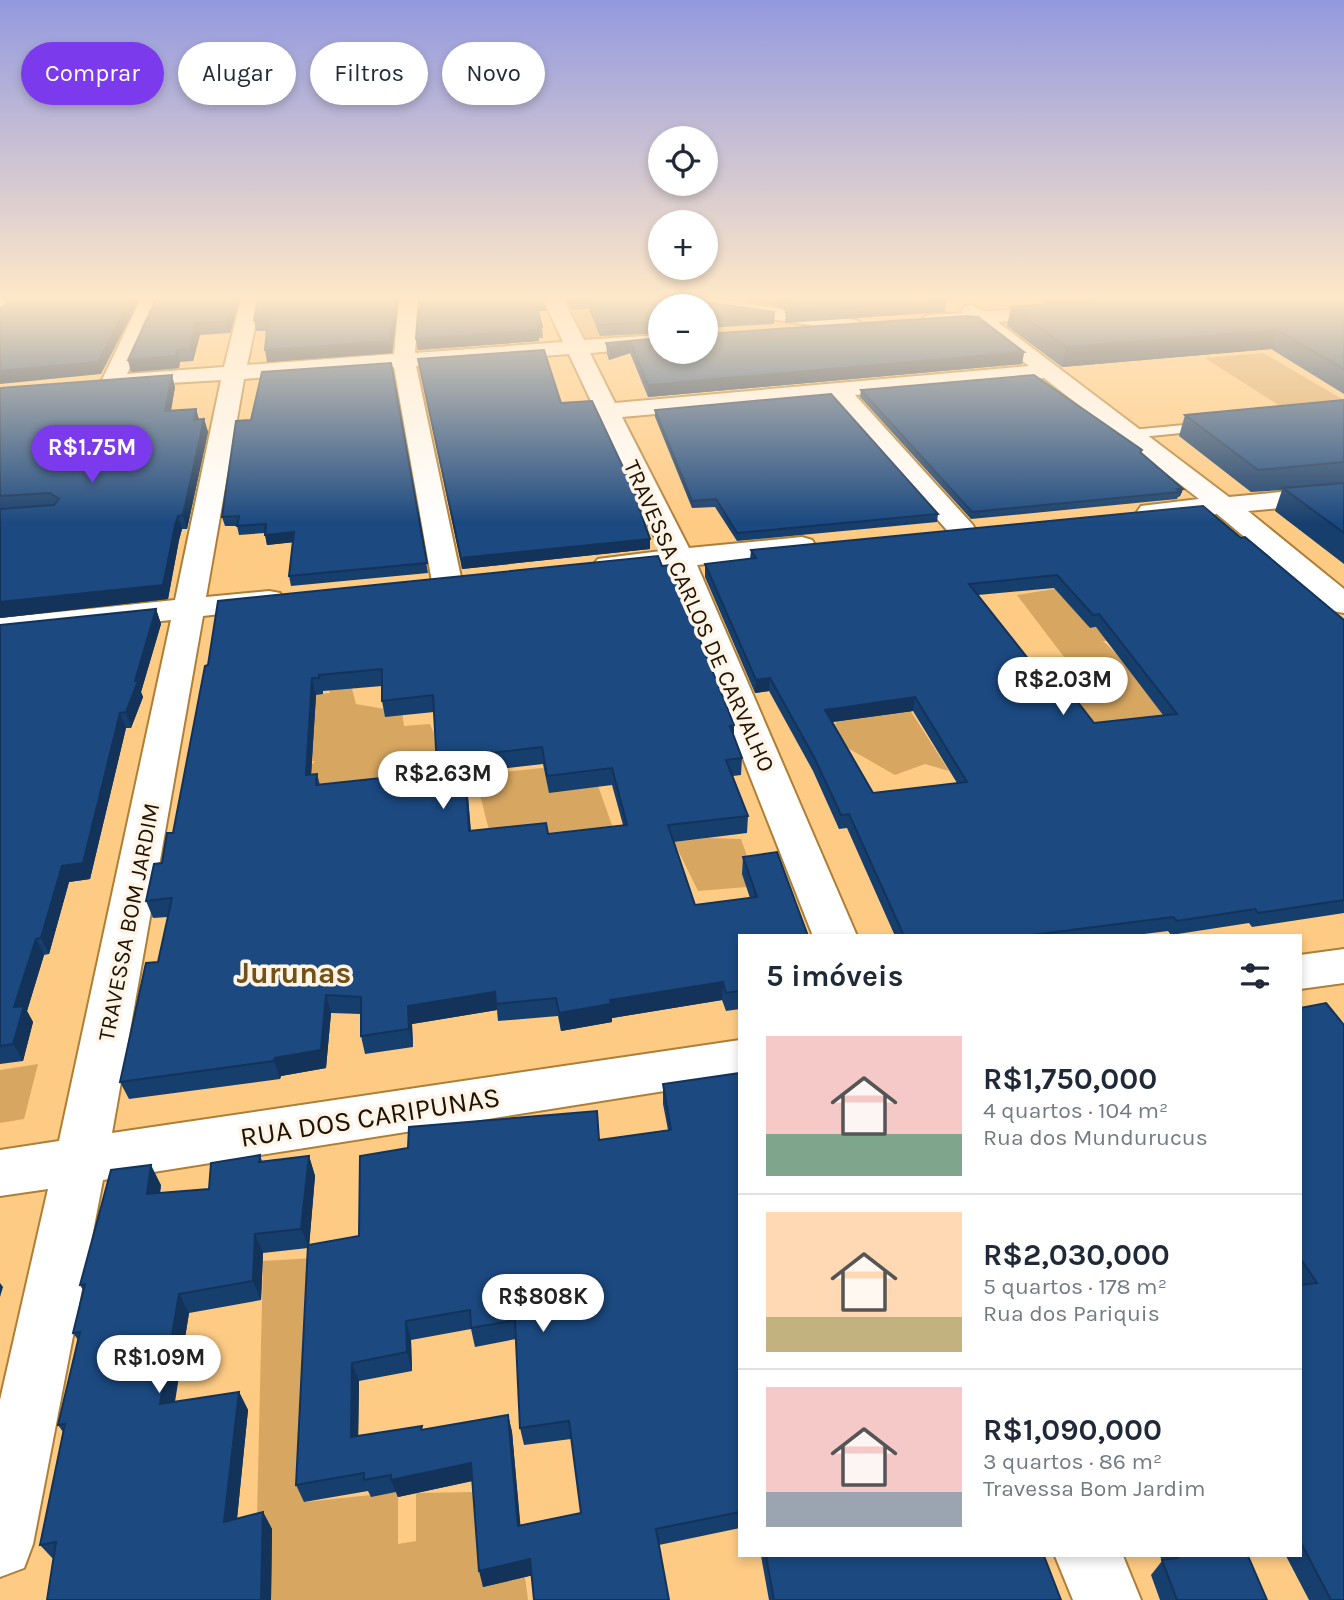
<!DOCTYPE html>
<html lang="pt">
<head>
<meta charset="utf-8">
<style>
  body { margin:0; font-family:Karla,sans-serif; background:#f2f2f3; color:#1f2937; height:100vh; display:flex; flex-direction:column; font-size:26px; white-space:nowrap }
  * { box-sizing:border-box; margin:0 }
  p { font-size:23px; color:#747a83 }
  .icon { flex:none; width:38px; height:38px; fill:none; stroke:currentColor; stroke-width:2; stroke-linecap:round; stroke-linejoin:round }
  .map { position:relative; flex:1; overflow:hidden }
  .panel { position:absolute; left:738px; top:934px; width:564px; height:623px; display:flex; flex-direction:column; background:#fff; border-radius:0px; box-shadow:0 4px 10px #0003 }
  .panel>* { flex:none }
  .top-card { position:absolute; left:21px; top:42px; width:612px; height:63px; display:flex; gap:14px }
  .controls { position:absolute; left:648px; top:126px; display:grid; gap:14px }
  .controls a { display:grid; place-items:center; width:70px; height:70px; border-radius:50%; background:#fff; box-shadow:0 4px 10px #0003; font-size:35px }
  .price { position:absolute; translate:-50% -60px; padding:0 16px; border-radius:24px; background:#fff; color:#222; font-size:23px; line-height:46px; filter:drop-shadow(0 2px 4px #0008) }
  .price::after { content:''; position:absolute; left:50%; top:42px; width:21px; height:16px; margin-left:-10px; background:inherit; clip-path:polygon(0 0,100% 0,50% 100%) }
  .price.current { background:#7c3aed; color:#fff }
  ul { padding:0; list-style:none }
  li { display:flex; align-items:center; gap:21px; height:175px; padding:0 28px }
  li+li { border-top:2px solid #e0e1e3 }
  li span { display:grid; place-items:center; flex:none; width:196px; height:140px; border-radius:0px; color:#555 }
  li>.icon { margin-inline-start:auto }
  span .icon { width:84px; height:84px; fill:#fffc; stroke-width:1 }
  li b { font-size:30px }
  h2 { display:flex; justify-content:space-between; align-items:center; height:84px; padding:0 28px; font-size:30px }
  .pill { padding:0 24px; border-radius:32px; background:#fff; box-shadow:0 4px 10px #0003; font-size:24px; line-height:63px }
  .pill.current { background:#7c3aed; color:#fff }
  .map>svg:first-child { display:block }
  .green { fill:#d7a661 }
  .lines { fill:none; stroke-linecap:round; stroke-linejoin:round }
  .service-casing { stroke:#ae7f36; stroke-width:4 }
  .minor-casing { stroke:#ae7f36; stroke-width:4 }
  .service { fill:#fff; fill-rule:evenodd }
  .minor { fill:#fff; fill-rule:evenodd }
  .wall { fill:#173f6e; fill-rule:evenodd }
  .shaded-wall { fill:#13335a }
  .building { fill:#1b4980; stroke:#13335a; stroke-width:2; fill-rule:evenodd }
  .labels { text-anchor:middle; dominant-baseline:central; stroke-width:7; stroke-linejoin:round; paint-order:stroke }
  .street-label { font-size:23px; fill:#211300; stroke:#fef4e7 }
  .near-street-label { font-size:28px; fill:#211300; stroke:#fef4e7 }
  .district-label { font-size:30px; font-weight:bold; fill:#735018; stroke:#fef4e7 }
</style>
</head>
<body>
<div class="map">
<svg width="1344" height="1600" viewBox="0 0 1344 1600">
  <rect width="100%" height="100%" fill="#fecb84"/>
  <!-- green -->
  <g class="green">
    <path d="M660,306L646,316L654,335L585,341L573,311Z"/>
    <path d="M1263,353L1344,400V419L1305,422L1205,358Z"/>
    <path d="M821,571L949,771L925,764L895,775L846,747L835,724L848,709Z"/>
    <path d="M1072,586L1091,628L1111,626L1132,640L1103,641L1129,666L1225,712L1150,770L1057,698L1083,682L1017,595Z"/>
    <path d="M325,667L351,685L356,704L402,712L404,726L430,724L453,779L375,818L296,781L315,761L287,763L310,730L314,716L293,696L330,693Z"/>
    <path d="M590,763L618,842L493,846L475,775Z"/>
    <path d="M709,838L741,839L753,873L743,874L747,887L698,891L674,842Z"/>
    <path d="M38,1064L24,1119L0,1123V1070Z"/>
    <path d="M315,1258L305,1502L398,1492V1544L416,1541V1493L477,1492L483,1586L525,1577L528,1600H255L263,1261Z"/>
  </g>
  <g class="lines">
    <defs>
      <path id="service" d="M1206,423L1210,424V430L1131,438L1125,434L1131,430Z"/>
      <g id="minor">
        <path d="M0,299H17L7,316L0,318Z"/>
        <path d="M141,299H161L127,374L224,367L241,299H261L247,365L394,354L399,299H419L415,353L563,342L543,299H563L584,340L660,335V347L590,353L615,403L1029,366L975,324L928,327L918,321L928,315L962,313L964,307L971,305L984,311L1067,308L1070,312L1067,316L1060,318L998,322L1229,497L1344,486V502L1248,511L1344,589V613L1333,611L1217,514L1151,520L1141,518L1137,512L1141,506L1199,499L1044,378L855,395L972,524L976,530L972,536L962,538L952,536L832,398L622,417L689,548L802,537L812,540L816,546L812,552L802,555L697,565L857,936H813L668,568L608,574L598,571L593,565L598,559L661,551L569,354L416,366L462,582L458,588L447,591L436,588L432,582L394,367L244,379L206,597L269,591L280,593L284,600L280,607L203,616L112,1133L740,1040V1079L103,1180L33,1544L24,1568L0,1577V1400L48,1189L0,1196V1150L59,1141L171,620L0,638V618L175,600L221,380L104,387L101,382Z"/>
        <path d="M665,299H716L856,320L866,326L856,332L705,309V306L675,305Z"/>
        <path d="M1344,949V983L1300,989V955Z"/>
        <path d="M1055,1556H1123L1141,1600H1073Z"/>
      </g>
    </defs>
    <!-- service casing -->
    <use href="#service" class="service-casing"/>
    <!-- minor casing -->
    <use href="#minor" class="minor-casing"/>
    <!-- service -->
    <use href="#service" class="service"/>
    <!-- minor -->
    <use href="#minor" class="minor"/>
  </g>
  <!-- wall -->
  <g class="wall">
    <path d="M156,299H240L230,333L200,335L193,361L180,362L179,368L131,372L128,360Z"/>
    <path d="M258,299H399L392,353L267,362V331H256L254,320Z"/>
    <path d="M419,299L545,300L546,311H538L542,327L543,338H539V341L418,350L416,339Z"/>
    <path d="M565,299H703L705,302L775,312L774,324L705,328V306H660V333L600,336L589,309L571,310Z"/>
    <path d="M724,299H945L946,301L945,312L785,323L786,311L770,304Z"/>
    <path d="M1038,299H1344V394L1271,349L1062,367L1007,326L1011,307L1045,304Z"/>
    <path d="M660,338L1024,352L1022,364L648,397L630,353L609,360L607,354L606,343Z"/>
    <path d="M418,359L561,403L638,499L639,507L650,549L462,569Z"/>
    <path d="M391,363L428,573L291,586L289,576L293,542L267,545L265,533L239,535L237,526H225L222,517L251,420Z"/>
    <path d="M175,387L171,411L196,409L199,419H204L208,432L187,529H182L179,540L168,599L0,618V388Z"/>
    <path d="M861,390L1142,450L1141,453L1183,489L1180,496L1178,497L1177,499L971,519L860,397Z"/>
    <path d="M1344,400V564L1275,511L1282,490L1251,492L1179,436L1185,415Z"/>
    <path d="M655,410L938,514L937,522L737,541L715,507L692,508L655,417Z"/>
    <path d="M1241,538L1344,620V913L1252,927L1249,923L1171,935L1168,931L1128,936H895L847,828L839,829L813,771L769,691L755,693L705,577V564L750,559L751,550ZM1054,588L1090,628L1096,627L1163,715L1094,723L1056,694L978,595ZM913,711L957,783L873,793L833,722Z"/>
    <path d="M218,601L734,737L742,758L741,775L733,776L748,816L747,833L674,842L695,905L750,898L742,874L743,857L777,852L740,936V1009L726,1011L722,1000L612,1018V1022L561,1031L558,1016L498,1021L497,1010L412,1024L413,1047L365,1054L361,1036V1014L331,1013L326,1068L281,1076L280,1079L129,1099L120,1082L158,962L168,917L153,918L146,901L162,863L173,833L208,665ZM382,686V701L385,717L434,712L437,766L400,776L320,785L317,774L311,775L316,695L323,694V691ZM543,764L549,793L612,785L623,825L548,834L471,831L466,773Z"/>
    <path d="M156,609L161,624L141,692L143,697L131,728H126L90,879L69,882L49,954L44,955L27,1011L33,1022L23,1061L0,1064V625Z"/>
    <path d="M1300,1008L1344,1600H1309L1286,1556H1300Z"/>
    <path d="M740,1073V1528L659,1545L483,1587L473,1481L398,1497L396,1492L371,1497L368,1491L304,1502L296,1485L308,1248L263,1253L261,1300L189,1313L175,1402L239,1392L248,1410L237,1519L263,1512L272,1529L271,1600H47L54,1560L40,1545L63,1432L58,1425L78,1340L73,1333L83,1290L80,1285L161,1185L160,1193L209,1189L260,1155L262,1161L309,1156L315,1176L309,1245L359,1236L599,1140L668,1130L663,1104V1084ZM471,1329L475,1347L516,1339L520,1428L524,1445L571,1439L581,1513L520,1525L512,1432L508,1415L423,1430L358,1436L359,1381L412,1371L411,1340Z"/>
    <path d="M761,1556H1044L1061,1600H769Z"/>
    <path d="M1160,1556H1248L1267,1600H1160L1151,1575L1162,1561Z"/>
  </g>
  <!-- shaded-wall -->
  <g class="shaded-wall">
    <path d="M131,299H140L101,374L0,384V371Z"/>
    <path d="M234,299H240L230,333L227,322Z"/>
    <path d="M396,299H399L392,353L267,362L265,350Z"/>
    <path d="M1046,299H1112L1045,304Z"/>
    <path d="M197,323L200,335L193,361L190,349Z"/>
    <path d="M538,330L539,341L418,350L416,339Z"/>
    <path d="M1277,330L1271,349L1062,367L1066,347Z"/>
    <path d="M630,341V353L609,360V349Z"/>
    <path d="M177,350L180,362L179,368L131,372L128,360Z"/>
    <path d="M1024,352L1022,364L648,397V385Z"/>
    <path d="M172,375L175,387L168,424L165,411Z"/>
    <path d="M196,409L199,421L194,420Z"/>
    <path d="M204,419L208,432L187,529L183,515Z"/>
    <path d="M1177,489H1183L1180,496L1178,497L1180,492Z"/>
    <path d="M178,516L182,529L179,540L168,599L0,618V602L175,526Z"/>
    <path d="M294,532L296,542L267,545L265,535Z"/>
    <path d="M650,539V549L462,569L461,558Z"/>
    <path d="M156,609L161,624L141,692L143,697L131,728L126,712Z"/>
    <path d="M312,678L316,695L310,792L306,775Z"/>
    <path d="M770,678L769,691L755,693L756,680Z"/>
    <path d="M915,697L913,711L824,723L825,710Z"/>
    <path d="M120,713L126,728L90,879L69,882L49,954L41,938L62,866Z"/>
    <path d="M734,725V742L730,726Z"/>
    <path d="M464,756L466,773L472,848L469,831Z"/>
    <path d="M36,939L44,955L27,1011L33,1022L23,1061L13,1044L14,1007Z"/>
    <path d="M723,982L722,1000L612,1018V1022L561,1031L559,1013L610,1000Z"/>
    <path d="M495,992L497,1010L412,1024L413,1047L409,1029L408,1006Z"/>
    <path d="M326,995L331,1013L326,1068L281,1076L280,1079L274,1061L275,1058Z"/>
    <path d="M309,1156L315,1176L309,1248L301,1229Z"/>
    <path d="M151,1165L161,1185L157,1214L147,1194Z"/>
    <path d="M255,1234L263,1253L261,1300L253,1281Z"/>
    <path d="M0,1283L3,1287L0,1297Z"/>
    <path d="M179,1294L189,1313L171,1422L160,1404Z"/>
    <path d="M406,1321L411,1340L412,1371L407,1352Z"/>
    <path d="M352,1363L359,1381L358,1455L351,1437Z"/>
    <path d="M239,1392L248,1410L235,1538L224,1522Z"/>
    <path d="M508,1415L512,1432L522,1542L518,1526Z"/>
    <path d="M471,1463L476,1480L398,1497L391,1480Z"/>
    <path d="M263,1512L272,1529L271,1600H261Z"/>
    <path d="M530,1559L534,1575L483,1587L479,1571Z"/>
  </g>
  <!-- building -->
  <g class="building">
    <path d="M9,299H131L98,362L0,371V308L5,306Z"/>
    <path d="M156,299H234L227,322L197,323L190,349L177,350L176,356L128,360Z"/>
    <path d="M258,299H396L390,341L265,350L268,319L254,320Z"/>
    <path d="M419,299H545L535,300L542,327H538V330L416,339Z"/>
    <path d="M589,299H703L705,302L775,312L705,317V306H660V322L599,325Z"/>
    <path d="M784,299H945L946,301L785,312L793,307V303Z"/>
    <path d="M1111,299H1344V369L1277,330L1066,347L1011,307Z"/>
    <path d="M966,316L978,317L1024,352L648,385L630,341L609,349L606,343L660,338V352H705V334Z"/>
    <path d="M544,350L561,403L592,401L638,499H636L650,539L461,558L418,359Z"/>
    <path d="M391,363L427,563L289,576L294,532L265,535L266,524L237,526L239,516L222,517L236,421L251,420L262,372Z"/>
    <path d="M172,375L165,411L196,409L194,420L204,419L183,515L178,516L175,526L163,585L0,602V509L54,505L59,499L50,493L0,496V388Z"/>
    <path d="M1034,375L1142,450L1140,452L1183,489H1177L1180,492L972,512L861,390Z"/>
    <path d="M831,394L938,514L737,533L716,499L692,501L655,410Z"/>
    <path d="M1344,400V462L1258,470L1185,415Z"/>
    <path d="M1344,483V533L1283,488Z"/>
    <path d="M1203,506L1241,538L1245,537L1344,620V900L1258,913L1255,909L1177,921L1173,917L1024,936H904L849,814L841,815L814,757L770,678L756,680L705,564L756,558L751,550ZM1057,575L1093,615L1099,614L1177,714L1094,723L1070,692L1056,694L969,584ZM915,697L967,782L873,793L825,710Z"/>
    <path d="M658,556L662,566L670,565L734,725L730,726L742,758L726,760L748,816L668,825L695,905L757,897L743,857L777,852L808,936H740V991L726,993L723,982L610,1000L611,1004L559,1013L556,998L496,1004L495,992L408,1006L409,1029L361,1036V997L326,995L321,1050L275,1058L274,1061L120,1082L146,963L158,962L172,898L146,901L154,864L162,863L167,833H173L205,666L208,665L218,601ZM382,669V701L433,695L437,766L400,770V776L316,785L317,774L306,775L312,678H319V675ZM542,747L547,776L612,768L627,825L548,834L546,823L469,831L464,756Z"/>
    <path d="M156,609L135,681H138L126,712L120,713L83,863L62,866L41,938L36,939L14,1007L24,1006L13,1044L0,1046V625Z"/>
    <path d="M1326,1003L1344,1025V1600H1331L1300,1541V1285L1317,1283L1300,1258V1008Z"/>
    <path d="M740,1073V1512L656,1529L669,1600H534L530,1559L479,1571L471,1463L391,1480V1475L364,1480V1473L296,1485L308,1245L359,1236L360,1156L408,1148L409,1127L597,1111L599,1140L671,1130L663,1084ZM470,1310L471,1328L515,1320L520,1428L569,1421L581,1513L518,1526L508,1415L421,1430L422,1426L351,1437L352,1363L407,1352L406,1321Z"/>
    <path d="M260,1155L259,1162L309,1156L301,1229L255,1234L253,1281L179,1294L160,1404L239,1392L224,1522L263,1512L261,1600H47L56,1542L40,1545L65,1424L58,1425L80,1332L73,1333L85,1284L80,1285L111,1170L151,1165L147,1194L209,1189L211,1163Z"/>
    <path d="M766,1556H1044L1061,1600H774Z"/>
    <path d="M1177,1556H1248L1267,1600H1177L1162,1560L1178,1558Z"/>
  </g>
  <!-- sky -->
  <linearGradient id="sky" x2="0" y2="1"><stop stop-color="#9399de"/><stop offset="0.57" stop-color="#ffe8c8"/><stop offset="1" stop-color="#ffe8c8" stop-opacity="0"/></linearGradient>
  <rect width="1344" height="523" fill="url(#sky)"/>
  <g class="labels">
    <!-- street labels -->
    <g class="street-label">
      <text transform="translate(699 616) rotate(66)">TRAVESSA CARLOS DE CARVALHO</text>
      <text transform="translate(129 922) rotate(-79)">TRAVESSA BOM JARDIM</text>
    </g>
    <!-- near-street labels -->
    <g class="near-street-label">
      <text transform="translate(370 1117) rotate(-9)">RUA DOS CARIPUNAS</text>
    </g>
    <!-- district labels -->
    <g class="district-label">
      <text x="294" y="973">Jurunas</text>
    </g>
  </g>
</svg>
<div class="controls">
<a><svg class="icon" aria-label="locate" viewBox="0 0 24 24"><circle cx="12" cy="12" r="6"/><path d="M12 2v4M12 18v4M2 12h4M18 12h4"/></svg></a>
<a>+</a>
<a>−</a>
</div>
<b class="price current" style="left:92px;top:485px">R$1.75M</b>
<b class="price" style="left:1063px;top:717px">R$2.03M</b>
<b class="price" style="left:443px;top:811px">R$2.63M</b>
<b class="price" style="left:543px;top:1334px">R$808K</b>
<b class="price" style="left:159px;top:1395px">R$1.09M</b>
<div class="top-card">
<a class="pill current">Comprar</a>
<a class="pill">Alugar</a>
<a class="pill">Filtros</a>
<a class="pill">Novo</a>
</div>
<section class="panel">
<h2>5 imóveis<svg class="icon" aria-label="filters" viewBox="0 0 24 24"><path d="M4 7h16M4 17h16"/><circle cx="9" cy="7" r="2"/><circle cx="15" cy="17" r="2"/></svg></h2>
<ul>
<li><span style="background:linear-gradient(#f6c9c9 70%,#7fa58c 0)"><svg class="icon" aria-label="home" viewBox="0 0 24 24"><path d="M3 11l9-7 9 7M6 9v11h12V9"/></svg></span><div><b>R$1,750,000</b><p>4 quartos · 104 m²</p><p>Rua dos Mundurucus</p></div></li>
<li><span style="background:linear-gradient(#ffd9b3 75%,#c2b280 0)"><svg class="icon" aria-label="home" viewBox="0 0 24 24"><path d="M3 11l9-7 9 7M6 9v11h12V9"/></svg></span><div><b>R$2,030,000</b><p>5 quartos · 178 m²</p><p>Rua dos Pariquis</p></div></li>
<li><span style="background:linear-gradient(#f6c9c9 75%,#9aa5b1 0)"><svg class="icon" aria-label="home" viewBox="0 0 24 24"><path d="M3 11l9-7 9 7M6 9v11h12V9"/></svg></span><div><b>R$1,090,000</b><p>3 quartos · 86 m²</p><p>Travessa Bom Jardim</p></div></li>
</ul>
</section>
</div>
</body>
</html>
